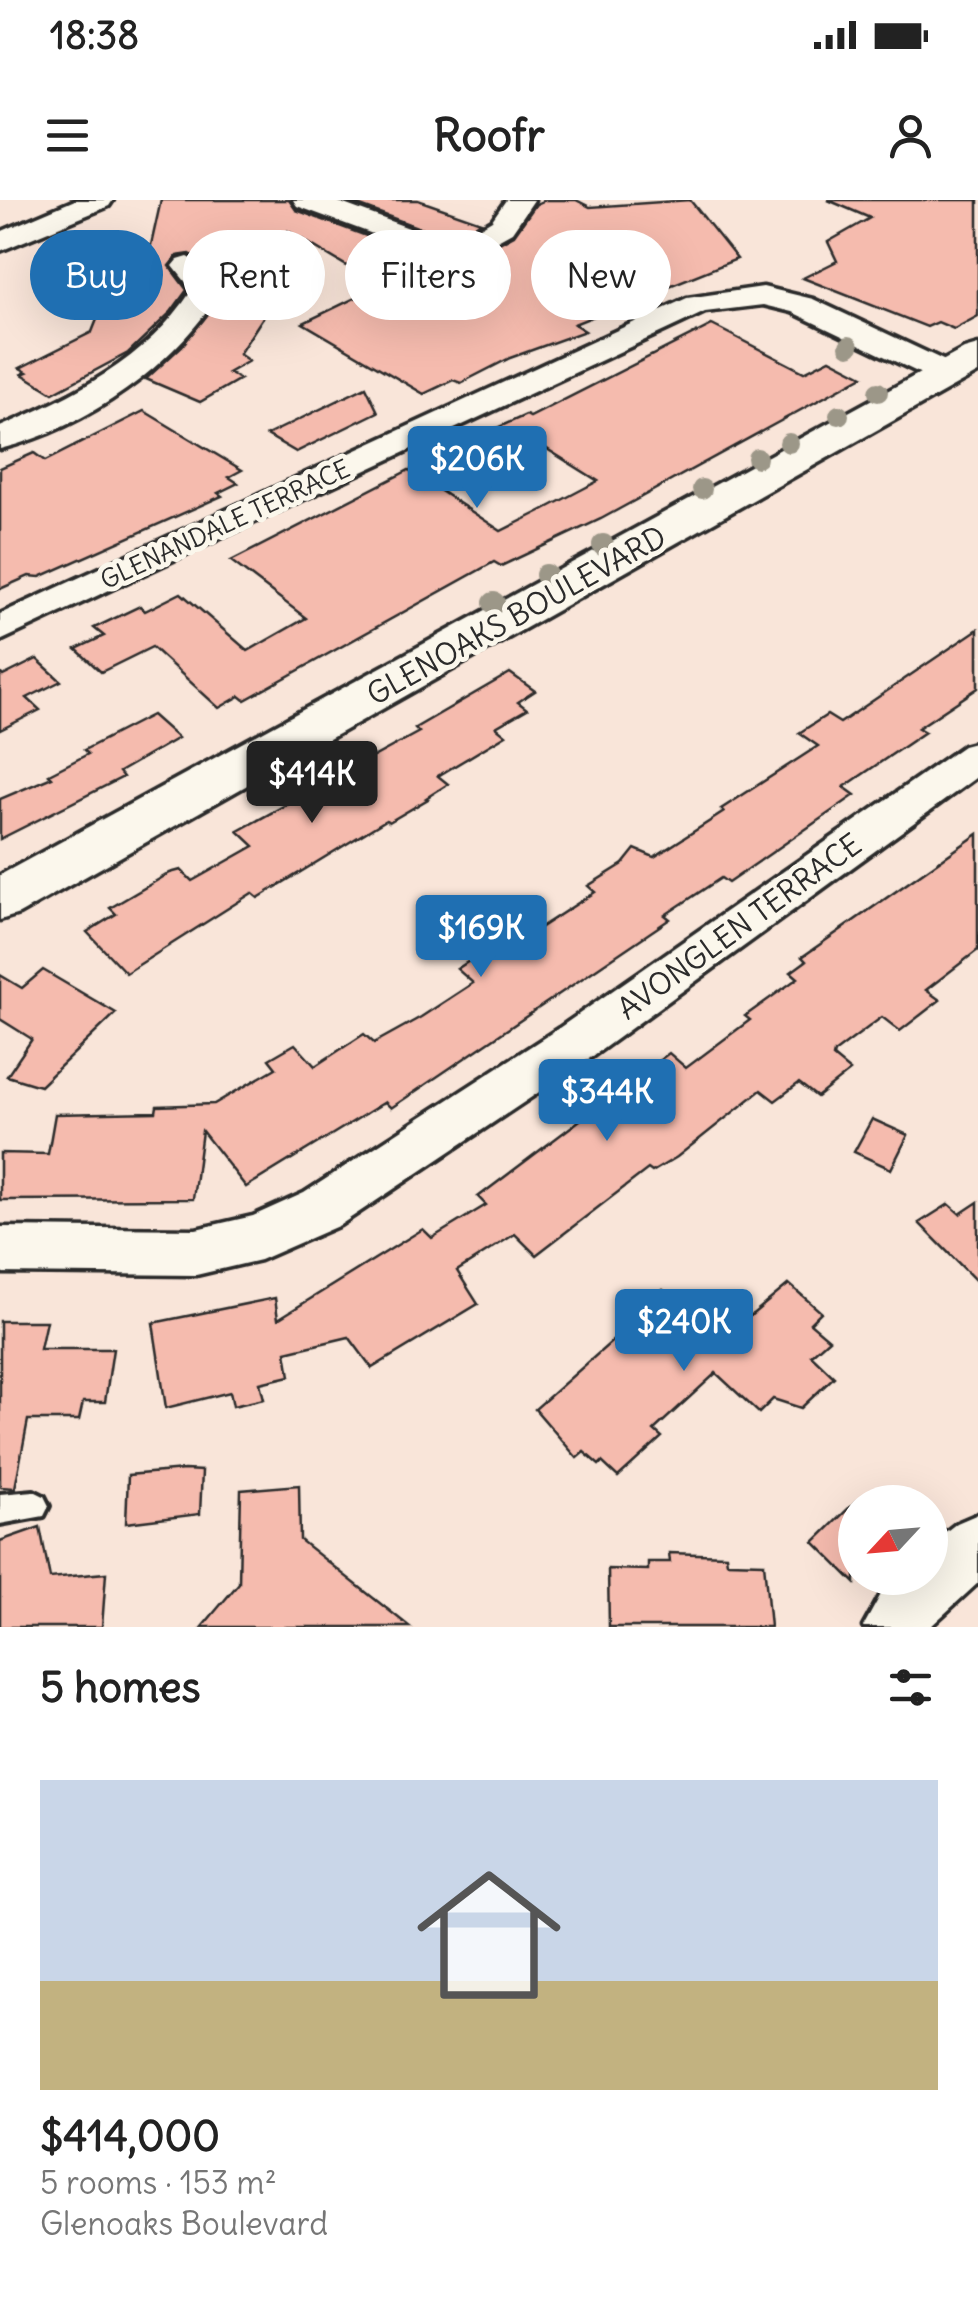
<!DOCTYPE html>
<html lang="en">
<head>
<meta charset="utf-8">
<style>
  body { margin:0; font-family:Delius,sans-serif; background:#f2f2f2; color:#222; height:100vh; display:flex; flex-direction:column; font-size:38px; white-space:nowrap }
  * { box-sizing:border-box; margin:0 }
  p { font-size:32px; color:#767676 }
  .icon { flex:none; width:55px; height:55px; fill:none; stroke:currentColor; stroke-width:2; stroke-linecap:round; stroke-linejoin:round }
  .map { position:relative; height:1427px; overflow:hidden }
  .details { display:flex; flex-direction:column; background:#fff; flex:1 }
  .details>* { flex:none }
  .guide { position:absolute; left:30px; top:30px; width:920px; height:90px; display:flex; gap:20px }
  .needle { width:65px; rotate:244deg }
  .fabs { position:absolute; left:838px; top:1285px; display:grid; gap:20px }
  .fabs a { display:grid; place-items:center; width:110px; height:110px; border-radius:50%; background:#fff; box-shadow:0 10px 40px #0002; font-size:50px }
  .price { position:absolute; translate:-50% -85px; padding:0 22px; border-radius:10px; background:#1f6fb2; color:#fff; font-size:32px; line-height:65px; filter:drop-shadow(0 2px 5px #0008) }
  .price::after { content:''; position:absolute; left:50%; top:60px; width:30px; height:22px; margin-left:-15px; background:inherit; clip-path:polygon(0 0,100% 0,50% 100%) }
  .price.selected { background:#222; color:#fff }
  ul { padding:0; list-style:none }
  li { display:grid; align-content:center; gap:20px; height:530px; padding:0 40px }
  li+li { border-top:2px solid #e0e0e0 }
  li span { display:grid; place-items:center; height:310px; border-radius:0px; color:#555 }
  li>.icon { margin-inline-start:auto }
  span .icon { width:180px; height:180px; fill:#fffc; stroke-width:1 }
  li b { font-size:42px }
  h2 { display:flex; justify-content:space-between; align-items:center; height:120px; padding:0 40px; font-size:42px }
  .chip { padding:0 35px; border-radius:45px; background:#fff; box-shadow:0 10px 40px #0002; font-size:35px; line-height:90px }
  .chip.selected { background:#1f6fb2; color:#fff }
  .status { display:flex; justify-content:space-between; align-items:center; height:70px; padding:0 50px; background:#fff; direction:ltr }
  .status svg { height:28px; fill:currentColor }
  header { display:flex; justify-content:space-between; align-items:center; height:130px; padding:0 40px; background:#fff; font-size:45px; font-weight:700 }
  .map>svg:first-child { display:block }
  .building { fill:#f5bbae; stroke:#2b2b2b; stroke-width:2.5 }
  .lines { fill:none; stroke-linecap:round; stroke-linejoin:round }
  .service-casing { stroke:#2b2b2b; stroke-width:8 }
  .minor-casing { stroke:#2b2b2b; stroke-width:7 }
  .tertiary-casing { stroke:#2b2b2b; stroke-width:7 }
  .service { fill:#fbf7ec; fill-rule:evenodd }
  .minor { fill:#fbf7ec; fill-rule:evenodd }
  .tertiary { fill:#fbf7ec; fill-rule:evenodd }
  .tree { fill:#9c9788 }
  .labels { text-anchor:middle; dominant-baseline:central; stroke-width:10; stroke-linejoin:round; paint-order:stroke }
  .far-street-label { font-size:25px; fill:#2b2b2b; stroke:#fbf7ec }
  .street-label { font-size:30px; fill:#2b2b2b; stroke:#fbf7ec }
</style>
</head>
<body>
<div class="status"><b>18:38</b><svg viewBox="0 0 49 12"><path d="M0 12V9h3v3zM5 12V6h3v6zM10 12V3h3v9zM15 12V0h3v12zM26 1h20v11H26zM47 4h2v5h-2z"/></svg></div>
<header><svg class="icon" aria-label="menu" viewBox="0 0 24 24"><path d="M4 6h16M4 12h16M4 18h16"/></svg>Roofr<svg class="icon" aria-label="person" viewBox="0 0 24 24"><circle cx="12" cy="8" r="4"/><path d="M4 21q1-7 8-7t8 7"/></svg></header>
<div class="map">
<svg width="978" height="1427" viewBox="0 0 978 1427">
  <rect width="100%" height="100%" fill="#f9e5d9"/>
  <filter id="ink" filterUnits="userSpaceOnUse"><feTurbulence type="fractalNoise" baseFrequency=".01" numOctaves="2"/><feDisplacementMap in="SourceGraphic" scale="20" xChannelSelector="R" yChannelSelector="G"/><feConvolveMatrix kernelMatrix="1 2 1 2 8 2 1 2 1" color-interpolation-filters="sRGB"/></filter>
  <g filter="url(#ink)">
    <!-- building -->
    <g class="building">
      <path d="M161,0H289L296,10L453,68L514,35L536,4L545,0H576L590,7L690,0L737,59L574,124L585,131L510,158L461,183L453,180L424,194L303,123L380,86L288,31L271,105L239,154L249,161L228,173L240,179L200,202L146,179L182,146L225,92L212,66L190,54L177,56L169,66L187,90L171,112L128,153L53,193L22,174L27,172L20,168L92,132L119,64H136V46L151,45Z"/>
      <path d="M344,0H418L481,22L452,40Z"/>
      <path d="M828,0H978V116L954,129L938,122L927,127L803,78L837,61L828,42L870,18Z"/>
      <path d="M712,125L804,172L830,159L863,176L601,319L501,366L494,362L245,500L240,496L219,508L152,447L101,472L76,449L104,436L94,428L140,406L145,411L181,393L248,451L306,418L231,361L409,270L501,331L541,311L598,281L542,246L505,264L468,241L526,215L530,217Z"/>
      <path d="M366,187L378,212L296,252L267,235Z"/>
      <path d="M144,211L242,270L229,277L238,283L218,293L222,296L40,377L29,376L0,389V268L34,253L45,261Z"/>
      <path d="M978,429V488L918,528L925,532L844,587L855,595L728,683L721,678L665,715L670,719L391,908L385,902L246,987L202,931L193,999L0,1000V953L48,954L55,914L156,912L157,906L214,904L276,868L269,859L295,844L315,866L364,834L374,843L421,817L473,783L457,769L483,752L490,760L595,692L588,686L623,664L635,649L654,657L724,612L721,609L818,546L799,533L827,515L840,523Z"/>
      <path d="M37,459L61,481L27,498L40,510L0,530V473L3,476Z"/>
      <path d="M510,473L535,491L518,502L527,509L496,527L506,535L438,576L448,584L426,598L428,599L389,622L386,620L258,698L252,693L126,773L87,732L116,714L110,708L170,673L181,670L192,681L254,646L238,631L419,532L415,528Z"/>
      <path d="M152,515L178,538L119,572L123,577L0,639V599L52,577L49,574L88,554L84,550Z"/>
      <path d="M978,634V750L926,790L940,800L900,831L882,817L834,853L833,857L850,871L817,897L799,883L775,901L761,890L677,957L652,972L648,969L536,1055L515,1034L457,1071L478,1104L372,1168L349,1137L286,1152L290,1176L260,1183L264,1199L233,1206L230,1192L166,1208L153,1123L275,1098L278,1119L423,1029L432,1038L486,1005L478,997L669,853L686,868L750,820L745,816L798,778L791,772L806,761L802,757Z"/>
      <path d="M43,770L116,813L40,886L7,876L32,839L0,819V775L22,788Z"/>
      <path d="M872,919L908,935L891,969L854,952Z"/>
      <path d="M978,1002V1083L919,1023L949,1004L960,1014Z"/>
      <path d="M789,1084L821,1112L810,1123L829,1139L811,1155L834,1177L801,1208L773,1199L759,1213L716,1173L654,1230L662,1237L618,1277L602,1262L599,1265L584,1252L577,1258L535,1209L634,1122L630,1119L663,1090L710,1132L738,1126Z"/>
      <path d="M0,1121H46L40,1149H113L105,1202H83L79,1220H28L15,1288L0,1287Z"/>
      <path d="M184,1270L202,1271L200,1314L126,1323L128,1275Z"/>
      <path d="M299,1285L300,1340L410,1427H202L239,1383L241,1290Z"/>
      <path d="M855,1302V1383L814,1342Z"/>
      <path d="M40,1327L50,1378L106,1373L102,1427H0V1341Z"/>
      <path d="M669,1353L726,1355L727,1362L764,1363L770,1427H609L608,1369L648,1370V1362H670Z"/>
    </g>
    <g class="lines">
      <defs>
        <path id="service" d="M34,1291L44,1296L49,1306L44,1316L0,1324V1294Z"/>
        <g id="minor">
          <path d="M75,0H113L109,6L0,51V32Z"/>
          <path d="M293,0H333L452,44L492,20L506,0H534L512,32L454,64L297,6Z"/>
          <path d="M188,57L209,68L222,90C173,166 89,227 0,249V227C75,195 146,160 192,90L173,66L178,60Z"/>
          <path d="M763,87L813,99L958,167L963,174L958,181H936L792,112L763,105L705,112L0,441V414L687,98Z"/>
          <path d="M978,542V576L593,856L340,1025L260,1060L196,1075L0,1073V1027L196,1029L253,1016L304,993L559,828L963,546Z"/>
          <path d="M978,1314V1383L930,1427H863L890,1378H930V1344L957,1323Z"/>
        </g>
        <path id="tertiary" d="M978,145V173L19,714L0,720V675L964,149Z"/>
      </defs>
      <!-- service casing -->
      <use href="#service" class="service-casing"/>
      <!-- minor casing -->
      <use href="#minor" class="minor-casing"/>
      <!-- tertiary casing -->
      <use href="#tertiary" class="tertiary-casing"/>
      <!-- service -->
      <use href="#service" class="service"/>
      <!-- minor -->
      <use href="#minor" class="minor"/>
      <!-- tertiary -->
      <use href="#tertiary" class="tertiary"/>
    </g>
    <!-- trees -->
    <g class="tree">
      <circle cx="849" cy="146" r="10"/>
      <circle cx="878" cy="192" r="10"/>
      <circle cx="839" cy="215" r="10"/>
      <circle cx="789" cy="243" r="10"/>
      <circle cx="757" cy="258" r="10"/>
      <circle cx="702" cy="289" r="10"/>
      <circle cx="603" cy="345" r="11"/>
      <circle cx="546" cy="375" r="11"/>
      <circle cx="494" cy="403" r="11"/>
    </g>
  </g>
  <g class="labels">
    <!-- far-street labels -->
    <g class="far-street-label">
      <text transform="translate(225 324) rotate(-25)">GLENANDALE TERRACE</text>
    </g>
    <!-- street labels -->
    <g class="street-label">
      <text transform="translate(516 415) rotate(-29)">GLENOAKS BOULEVARD</text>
      <text transform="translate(739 726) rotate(-36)">AVONGLEN TERRACE</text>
    </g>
  </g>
</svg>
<div class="fabs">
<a><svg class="needle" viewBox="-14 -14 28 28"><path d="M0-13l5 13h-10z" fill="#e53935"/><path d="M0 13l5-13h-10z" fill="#767676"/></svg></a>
</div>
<b class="price" style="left:477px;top:311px">$206K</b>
<b class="price selected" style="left:312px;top:626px">$414K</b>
<b class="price" style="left:481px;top:780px">$169K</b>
<b class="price" style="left:607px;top:944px">$344K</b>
<b class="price" style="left:684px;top:1174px">$240K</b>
<div class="guide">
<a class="chip selected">Buy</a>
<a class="chip">Rent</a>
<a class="chip">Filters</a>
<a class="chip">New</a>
</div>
</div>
<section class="details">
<h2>5 homes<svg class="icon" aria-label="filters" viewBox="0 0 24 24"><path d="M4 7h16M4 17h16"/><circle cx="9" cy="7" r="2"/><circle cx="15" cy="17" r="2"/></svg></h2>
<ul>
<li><span style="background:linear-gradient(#c9d6e8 65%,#c2b280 0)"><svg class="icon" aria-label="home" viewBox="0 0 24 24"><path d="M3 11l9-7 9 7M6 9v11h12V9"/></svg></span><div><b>$414,000</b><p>5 rooms · 153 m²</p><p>Glenoaks Boulevard</p></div></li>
</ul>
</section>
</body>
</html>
